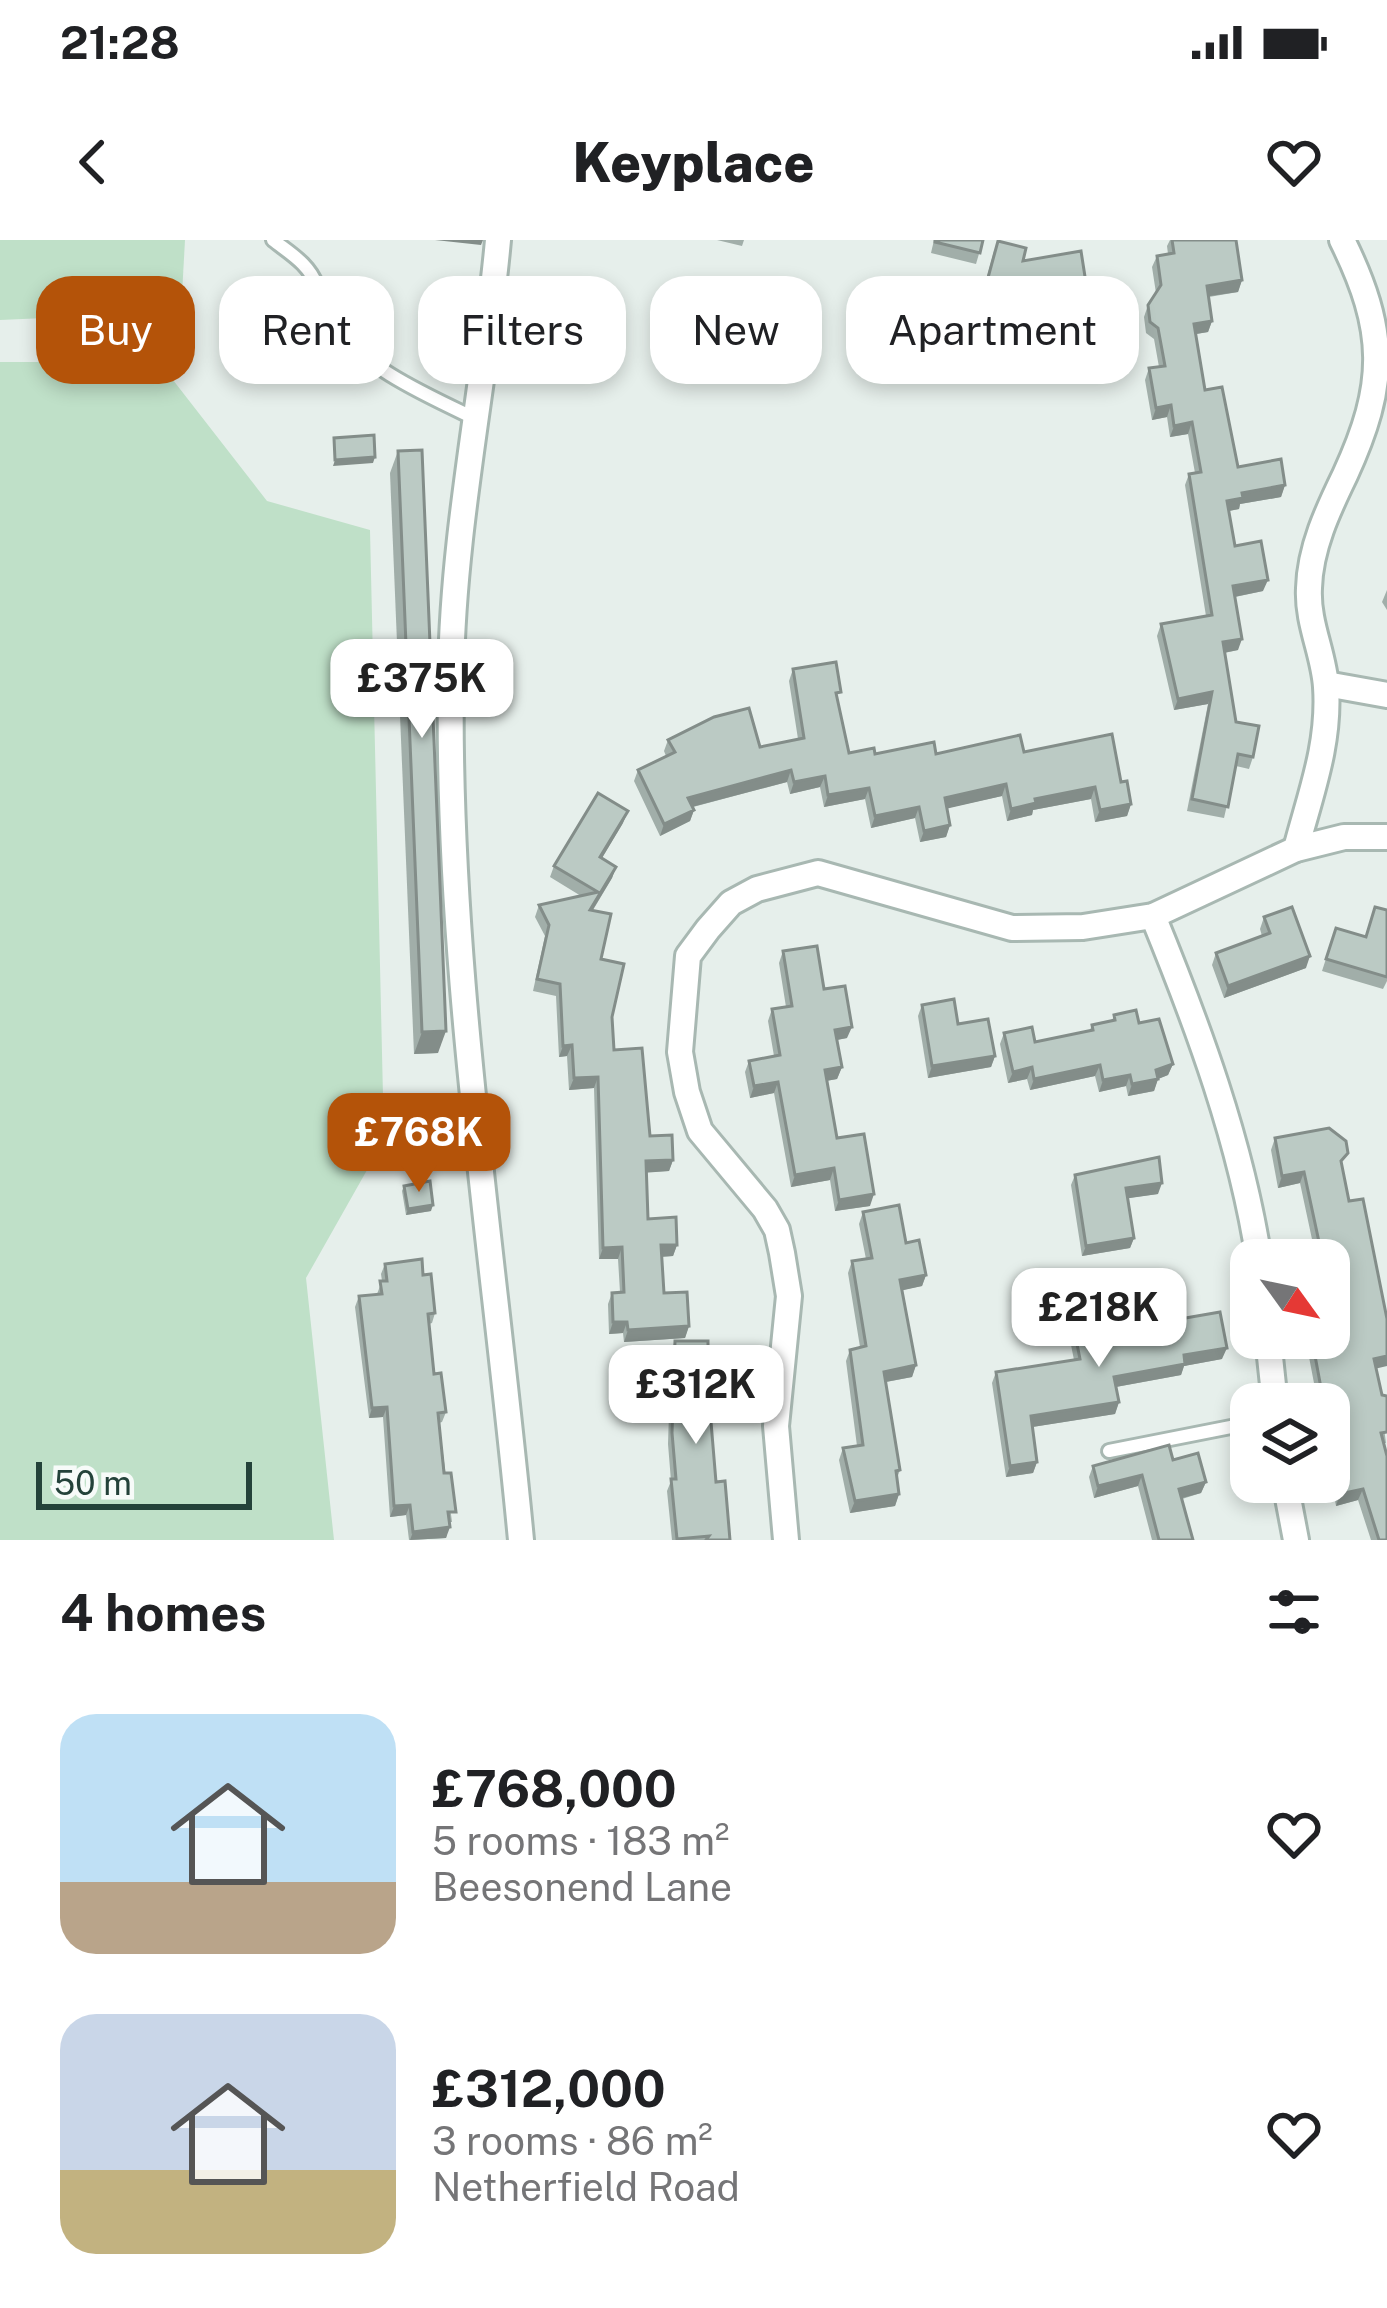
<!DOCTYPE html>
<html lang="en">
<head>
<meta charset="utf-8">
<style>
  body { margin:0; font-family:"Public Sans",sans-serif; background:#f2f2f2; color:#202124; height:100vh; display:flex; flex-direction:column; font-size:45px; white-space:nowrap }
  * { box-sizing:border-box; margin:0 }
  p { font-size:39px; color:#757577 }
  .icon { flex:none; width:66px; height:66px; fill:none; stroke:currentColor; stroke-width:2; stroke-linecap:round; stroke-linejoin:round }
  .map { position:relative; height:1300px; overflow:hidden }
  .side { display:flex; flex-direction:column; background:#fff; flex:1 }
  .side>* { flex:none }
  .guide { position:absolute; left:36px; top:36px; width:1317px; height:108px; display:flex; gap:24px }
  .needle { width:78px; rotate:123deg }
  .tools { position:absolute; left:1230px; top:999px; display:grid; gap:24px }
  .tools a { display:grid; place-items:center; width:120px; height:120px; border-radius:24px; background:#fff; box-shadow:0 6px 18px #0003; font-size:60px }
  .scale { position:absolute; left:36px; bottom:30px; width:216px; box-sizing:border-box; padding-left:12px; border:6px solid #24423a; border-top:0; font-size:33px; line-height:42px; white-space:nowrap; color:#24423a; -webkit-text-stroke:9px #f7fbf9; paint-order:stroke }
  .price { position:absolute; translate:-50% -102px; padding:0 27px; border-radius:24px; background:#fff; color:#222; font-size:39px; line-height:78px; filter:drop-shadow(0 3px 6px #0008) }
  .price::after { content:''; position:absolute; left:50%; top:72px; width:36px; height:27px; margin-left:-18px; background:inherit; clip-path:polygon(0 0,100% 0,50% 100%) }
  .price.on { background:#b45309; color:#fff }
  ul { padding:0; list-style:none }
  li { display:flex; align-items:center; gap:36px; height:300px; padding:0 60px }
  li span { display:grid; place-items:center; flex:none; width:336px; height:240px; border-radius:36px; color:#555 }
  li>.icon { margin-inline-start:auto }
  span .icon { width:144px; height:144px; fill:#fffc; stroke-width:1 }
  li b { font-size:51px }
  h2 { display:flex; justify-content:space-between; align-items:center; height:144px; padding:0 60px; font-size:51px }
  .chip { padding:0 42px; border-radius:36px; background:#fff; box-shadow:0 6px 18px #0003; font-size:42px; line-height:108px }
  .chip.on { background:#b45309; color:#fff }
  .status { display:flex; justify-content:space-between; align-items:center; height:84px; padding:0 60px; background:#fff; direction:ltr }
  .status svg { height:33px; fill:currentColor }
  header { display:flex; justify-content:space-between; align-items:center; height:156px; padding:0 60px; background:#fff; font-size:54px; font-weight:800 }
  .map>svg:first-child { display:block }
  .green { fill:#bfe0c8 }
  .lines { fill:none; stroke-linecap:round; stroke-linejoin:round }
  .lane-casing { stroke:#a8b8b2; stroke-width:18 }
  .street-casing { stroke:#a8b8b2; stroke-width:30 }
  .lane { stroke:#fff; stroke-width:12 }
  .street { stroke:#fff; stroke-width:24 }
  .wall { fill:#a1aea9 }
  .shaded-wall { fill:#838d89 }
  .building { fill:#bbcac4; stroke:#838d89; stroke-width:3 }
</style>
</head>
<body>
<div class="status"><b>21:28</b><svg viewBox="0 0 49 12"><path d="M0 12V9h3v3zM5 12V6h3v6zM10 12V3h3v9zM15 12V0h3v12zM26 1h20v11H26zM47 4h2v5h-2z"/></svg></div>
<header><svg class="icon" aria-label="back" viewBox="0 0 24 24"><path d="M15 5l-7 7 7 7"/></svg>Keyplace<svg class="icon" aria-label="heart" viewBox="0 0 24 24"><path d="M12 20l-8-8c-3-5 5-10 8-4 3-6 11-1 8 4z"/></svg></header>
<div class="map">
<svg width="1387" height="1300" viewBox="0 0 1387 1300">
  <rect width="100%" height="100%" fill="#e6efeb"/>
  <!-- green -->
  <g class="green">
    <path d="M0,0H185L181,72L0,80Z"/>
    <path d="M0,122H159L267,261L370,290L384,900L306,1038L334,1300H0Z"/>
  </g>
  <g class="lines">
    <defs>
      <g id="lane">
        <path d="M273,0C291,14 309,24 317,46C321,57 323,72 330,81C361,127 428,156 476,179"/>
        <path d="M1109,1211L1251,1183"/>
      </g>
      <g id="street">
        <path d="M498,0C485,144 453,288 451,433C446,723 494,1012 521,1300"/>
        <path d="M1326,444L1387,455"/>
        <path d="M1296,609C1310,555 1330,505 1326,447C1324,414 1307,383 1309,348C1310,308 1328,270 1345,235C1387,144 1387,91 1342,0"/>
        <path d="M1153,676C1198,786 1241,902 1259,1020"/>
        <path d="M1268,1098L1275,1164"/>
        <path d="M1285,1242L1296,1300"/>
        <path d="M786,1300L776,1186L789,1056L782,1013L777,990L765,969L700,891L687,852L680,812L688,716L708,689L731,663L757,649L818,633L1012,688L1083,687L1153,676L1296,609L1344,597H1387"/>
      </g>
    </defs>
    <!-- lane casing -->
    <use href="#lane" class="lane-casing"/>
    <!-- street casing -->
    <use href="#street" class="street-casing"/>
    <!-- lane -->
    <use href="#lane" class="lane"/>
    <!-- street -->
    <use href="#street" class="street"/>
  </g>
  <!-- wall -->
  <g class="wall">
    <path d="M717,0H744L742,6Z"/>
    <path d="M934,0H983L976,24L931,13Z"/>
    <path d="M1170,0L1242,40L1238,52L1209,57L1212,81L1208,92L1196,94L1205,150L1238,227L1285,245L1281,257L1240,264L1239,269L1229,271L1235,306L1263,351L1235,357L1238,410L1224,413L1236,482L1253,517L1249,529L1236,526L1224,578L1187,571L1208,464L1174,470L1157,396L1161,384L1206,376L1185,245L1189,234L1195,233L1188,194L1170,197L1167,177L1152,180L1145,140L1149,128L1159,127L1154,99L1146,93L1144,77L1148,65L1156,53L1152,27L1157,16L1168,14L1167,6Z"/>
    <path d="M994,11L1023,21L1082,54L1036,62L1041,126L1037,136L992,140L986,56L982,55Z"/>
    <path d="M398,211L438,813L414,814L390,233Z"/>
    <path d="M1387,350V370L1382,362Z"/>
    <path d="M793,429L838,461L849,513L1024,512L1121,542L1131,564L1127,576L1095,582L1091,559L1033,570L1032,575L1007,581L1002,556L947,568L950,585L946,597L920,602L915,578L871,588L865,559L824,567L820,547L790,554L787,542L693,567L694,570L690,581L660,596L634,541L638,530L666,516L664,511L668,500L760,507L798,499L789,441Z"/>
    <path d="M623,583L602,618L616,627L612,638L593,670L612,777L614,810L650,896L673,920L669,931L647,932L648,979L677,1005L673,1016L661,1017L664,1053L689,1086L685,1098L624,1102L623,1093L609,1094L608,1064L612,1053L620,1052L618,1019H599L594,848L569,850L567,816L559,817L556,756L533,751L545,696L535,677L539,665L581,656L550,637L554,626Z"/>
    <path d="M1387,670V741L1383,749L1322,731L1336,688L1365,697Z"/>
    <path d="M1264,677L1306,728L1224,758L1212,725L1216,713L1262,696L1260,689Z"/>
    <path d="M783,711L824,749L847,798L837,800L842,827L837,839L826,841L837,898L870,966L835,971L830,940L791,947L774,853L750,858L745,832L749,821L774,816L768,781L772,769L786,767L779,723Z"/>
    <path d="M922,765L958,784L995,816L991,827L928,838L918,776Z"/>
    <path d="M1114,775L1139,783L1173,824L1168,835L1158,839L1154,851L1128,856L1126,846L1099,852L1095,836L1030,850L1027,839L1008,843L1000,804L1004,793L1035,802L1090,790L1092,785L1112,781Z"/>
    <path d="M1275,898L1342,926L1376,1129L1386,1203H1384L1387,1300H1371L1358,1260L1336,1266L1329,1226V1164H1318L1309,1117L1313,1105L1331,1101L1329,1090V1020L1316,1018L1300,943L1278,948L1271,910Z"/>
    <path d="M1075,935L1158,954L1128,958L1134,998L1130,1008L1082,1016L1071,945Z"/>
    <path d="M404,946L431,971L406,975L402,951Z"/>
    <path d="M863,972L906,1003L926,1035L922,1046L902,1050L916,1125L912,1137L886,1142L900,1230L897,1238L899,1254L895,1266L850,1273L839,1220L843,1208L857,1206L846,1121L850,1110L860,1107L848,1033L852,1021L866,1019L859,984Z"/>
    <path d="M385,1024L423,1035L435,1073L432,1083L429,1084L434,1134L446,1172L442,1182L439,1183L452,1282H449L446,1298L409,1300L406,1275L390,1277L383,1177L369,1178L355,1067L359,1056L377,1054L382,1041L381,1034Z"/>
    <path d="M1174,1080L1222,1119L1184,1126L1181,1135L1116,1147L1119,1162L1115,1174L1032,1187L1037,1222L1033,1233L1006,1237L992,1143L996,1132L1074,1120L1070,1100L1074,1089Z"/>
    <path d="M675,1101L708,1127L716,1242L730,1300H672L667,1251L671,1241L668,1204L671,1112Z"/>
    <path d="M1173,1220L1206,1242L1201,1253L1182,1259L1193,1300H1152L1138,1246L1094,1258L1089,1237L1093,1226Z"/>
  </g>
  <!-- shaded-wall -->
  <g class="shaded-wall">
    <path d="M435,0H483L481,5Z"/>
    <path d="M1242,40L1238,52L1203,57L1207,46Z"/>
    <path d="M1086,43L1082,54L1031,62L1035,52Z"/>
    <path d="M1212,81L1208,92L1190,95L1194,84Z"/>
    <path d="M1041,126L1037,136L992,140L996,129Z"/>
    <path d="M1171,165L1167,177L1152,180L1156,168Z"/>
    <path d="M1192,182L1188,194L1170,197L1174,186Z"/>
    <path d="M375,217L373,223L333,226L335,220Z"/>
    <path d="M1285,245L1281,257L1240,264L1239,269L1223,272L1227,261L1242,253Z"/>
    <path d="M1268,340L1263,351L1229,358L1233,346Z"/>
    <path d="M1242,399L1238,410L1218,414L1223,402Z"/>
    <path d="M1212,452L1208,464L1174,470L1178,459Z"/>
    <path d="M791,530L787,542L684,569L688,558Z"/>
    <path d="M825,536L820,547L790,554L794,542Z"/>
    <path d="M1006,544L1002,556L941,570L945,558Z"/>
    <path d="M1095,547L1091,559L1033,570L1032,575L1007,581L1011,569L1035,559Z"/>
    <path d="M869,548L865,559L824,567L828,555Z"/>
    <path d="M1131,564L1127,576L1095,582L1100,570Z"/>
    <path d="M919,567L915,578L871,588L875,576Z"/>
    <path d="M694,570L690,581L660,596L664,584Z"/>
    <path d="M628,571L623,583L596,628L600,617Z"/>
    <path d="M950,585L946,597L920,602L924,591Z"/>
    <path d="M616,627L612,638L586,681L590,670Z"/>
    <path d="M1310,716L1306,728L1224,758L1228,746Z"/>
    <path d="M852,787L847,798L831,801L835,790Z"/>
    <path d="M446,791L438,813L414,814L422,792Z"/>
    <path d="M572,805L567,816L559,817L563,806Z"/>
    <path d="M995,816L991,827L928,838L932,826Z"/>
    <path d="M1173,824L1168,835L1158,839L1154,851L1128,856L1132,844L1156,830Z"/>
    <path d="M1100,825L1095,836L1030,850L1034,839Z"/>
    <path d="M842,827L837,839L820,842L825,830Z"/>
    <path d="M1032,827L1027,839L1008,843L1013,832Z"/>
    <path d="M1130,835L1126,846L1099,852L1103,840Z"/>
    <path d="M598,837L594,848L569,850L574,838Z"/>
    <path d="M778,842L774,853L750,858L754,846Z"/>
    <path d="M673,920L669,931L642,933L646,921Z"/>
    <path d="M834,928L830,940L791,947L795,935Z"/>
    <path d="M1304,932L1300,943L1278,948L1282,936Z"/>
    <path d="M1162,943L1158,954L1123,959L1126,948Z"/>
    <path d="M874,954L870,966L835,971L839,960Z"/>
    <path d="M433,965L431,971L406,975L408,969Z"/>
    <path d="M1134,998L1130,1008L1082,1016L1086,1006Z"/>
    <path d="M661,1005H677L673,1016L656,1017Z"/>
    <path d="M622,1007L618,1019H599L603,1008Z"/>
    <path d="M926,1035L922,1046L895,1052L900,1040Z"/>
    <path d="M613,1082H627L623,1093L609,1094Z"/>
    <path d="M689,1086L685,1098L624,1102L628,1090Z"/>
    <path d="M1227,1108L1222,1119L1184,1126L1181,1135L1110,1148L1114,1137L1184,1115Z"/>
    <path d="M1387,1116V1126L1370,1130L1374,1119Z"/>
    <path d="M916,1125L912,1137L880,1143L884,1132Z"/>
    <path d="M1119,1162L1115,1174L1026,1188L1031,1176Z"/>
    <path d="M387,1167L383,1177L369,1178L372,1168Z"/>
    <path d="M1037,1222L1033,1233L1006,1237L1010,1226Z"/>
    <path d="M1142,1235L1138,1246L1094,1258L1098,1246Z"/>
    <path d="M1206,1242L1201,1253L1175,1260L1179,1249Z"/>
    <path d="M1363,1249L1358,1260L1336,1266L1340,1254Z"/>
    <path d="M899,1254L895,1266L850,1273L855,1261Z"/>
    <path d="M410,1265L406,1275L390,1277L394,1266Z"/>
    <path d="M450,1287L446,1298L410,1300L413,1292Z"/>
  </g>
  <!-- building -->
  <g class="building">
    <path d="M935,0H983L980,13L935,2Z"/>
    <path d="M1172,0H1236L1242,40L1207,46L1212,81L1194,84L1205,150L1222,147L1238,227L1281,219L1285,245L1242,253L1243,258L1227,261L1235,306L1261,301L1268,340L1233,346L1242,399L1223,402L1236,482L1259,486L1253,517L1238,514L1228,567L1192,559L1212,452L1178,459L1161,384L1212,375L1189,234L1201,232L1192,182L1174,186L1171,165L1156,168L1149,128L1165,126L1158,88L1150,82L1148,65L1161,45L1157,16L1174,13Z"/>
    <path d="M998,1L1026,8L1023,21L1081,11L1086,43L1035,52L1041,126L996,129L990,46L986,45Z"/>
    <path d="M374,195L375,217L335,220L334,198Z"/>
    <path d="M422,210L446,791L422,792L398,211Z"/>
    <path d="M836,422L841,452L836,453L849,513L874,508L875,514L934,502L936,514L1020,495L1024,512L1112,494L1121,542L1127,541L1131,564L1100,570L1095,547L1035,559L1036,563L1011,569L1006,544L945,558L950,585L924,591L919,567L875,576L869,548L828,555L825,536L794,542L791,530L688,558L694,570L664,584L638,530L675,512L668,500L714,477L749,468L760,507L804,498L793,429Z"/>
    <path d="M598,553L628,571L600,617L616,627L590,670L611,674L601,719L624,724L612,777L614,810L642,808L650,896L672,895L673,920L646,921L648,979L676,977L677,1005H661L664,1053L687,1052L689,1086L628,1090L627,1082H613L612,1053L624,1052L622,1007L603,1008L598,837L574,838L572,805L563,806L560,744L537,739L549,685L539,665L598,652L554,626Z"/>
    <path d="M1292,667L1310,716L1228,746L1216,713L1270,693L1264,677Z"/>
    <path d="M1375,667L1387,670V737L1326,719L1336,688L1366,697Z"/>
    <path d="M817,706L824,749L845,746L852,787L835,790L842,827L825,830L837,898L864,894L874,954L839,960L834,928L795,935L778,842L754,846L749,821L780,815L772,769L792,766L783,711Z"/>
    <path d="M954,759L958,784L988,779L995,816L932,826L922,765Z"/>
    <path d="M1136,770L1139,783L1159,779L1173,824L1156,830L1158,839L1132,844L1130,835L1103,840L1100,825L1034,839L1032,827L1013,832L1004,793L1032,787L1035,802L1093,790L1092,785L1115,780L1114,775Z"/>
    <path d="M1329,888L1346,901L1348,913L1341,921L1349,961L1363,959L1387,1079V1116L1374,1119L1382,1155L1387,1156V1192L1381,1193L1387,1216V1300H1379L1363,1249L1340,1254L1329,1191V1164H1324L1313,1105L1338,1100L1329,1059V1020H1306L1322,1016L1304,932L1282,936L1275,898Z"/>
    <path d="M1159,917L1162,943L1126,948L1134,998L1086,1006L1075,935Z"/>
    <path d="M430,941L433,965L408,969L404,946Z"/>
    <path d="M899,965L906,1003L919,1000L926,1035L900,1040L916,1125L884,1132L900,1230L896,1231L899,1254L855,1261L843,1208L863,1205L850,1110L866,1106L852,1021L872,1018L863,972Z"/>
    <path d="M422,1019L423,1035L431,1034L435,1073L428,1074L434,1134L441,1133L446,1172L438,1173L444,1233H451L456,1272H448L450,1287L413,1292L410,1265L394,1266L387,1167L372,1168L359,1056L382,1054L380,1041H387L385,1024Z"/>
    <path d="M1172,1069L1174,1080L1220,1072L1227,1108L1184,1115L1185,1124L1114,1137L1119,1162L1031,1176L1037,1222L1010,1226L996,1132L1080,1119L1074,1089Z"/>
    <path d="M675,1101H708V1127L716,1128V1170H710L716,1242L725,1241L730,1300H706L709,1296L677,1299L671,1239H676L672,1193Z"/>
    <path d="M1169,1205L1173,1220L1198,1213L1206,1242L1179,1249L1193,1300H1159L1142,1235L1098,1246L1093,1226Z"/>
  </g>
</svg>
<div class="tools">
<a><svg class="needle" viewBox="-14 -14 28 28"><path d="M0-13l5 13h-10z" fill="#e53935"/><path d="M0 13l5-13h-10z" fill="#757577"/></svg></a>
<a><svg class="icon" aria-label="layers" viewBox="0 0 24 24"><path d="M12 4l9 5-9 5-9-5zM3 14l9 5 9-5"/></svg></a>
</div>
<div class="scale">50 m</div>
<b class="price" style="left:422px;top:501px">£375K</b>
<b class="price on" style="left:419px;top:955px">£768K</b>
<b class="price" style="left:1099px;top:1130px">£218K</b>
<b class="price" style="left:696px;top:1207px">£312K</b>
<div class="guide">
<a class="chip on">Buy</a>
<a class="chip">Rent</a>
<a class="chip">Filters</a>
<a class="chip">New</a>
<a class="chip">Apartment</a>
</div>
</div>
<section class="side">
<h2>4 homes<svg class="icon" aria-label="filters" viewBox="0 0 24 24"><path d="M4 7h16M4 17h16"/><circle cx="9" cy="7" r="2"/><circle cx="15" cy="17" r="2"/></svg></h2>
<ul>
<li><span style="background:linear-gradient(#bfe0f5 70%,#b9a48a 0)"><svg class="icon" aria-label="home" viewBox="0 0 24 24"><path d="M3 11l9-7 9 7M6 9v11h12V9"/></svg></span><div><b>£768,000</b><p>5 rooms · 183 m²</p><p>Beesonend Lane</p></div><svg class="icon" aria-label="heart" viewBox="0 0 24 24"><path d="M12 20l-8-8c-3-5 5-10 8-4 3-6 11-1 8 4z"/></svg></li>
<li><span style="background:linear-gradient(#c9d6e8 65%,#c2b280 0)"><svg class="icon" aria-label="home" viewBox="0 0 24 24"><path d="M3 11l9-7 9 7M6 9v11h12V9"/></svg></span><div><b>£312,000</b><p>3 rooms · 86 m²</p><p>Netherfield Road</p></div><svg class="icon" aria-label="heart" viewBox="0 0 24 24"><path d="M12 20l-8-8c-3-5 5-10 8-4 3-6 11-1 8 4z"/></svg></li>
</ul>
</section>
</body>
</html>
